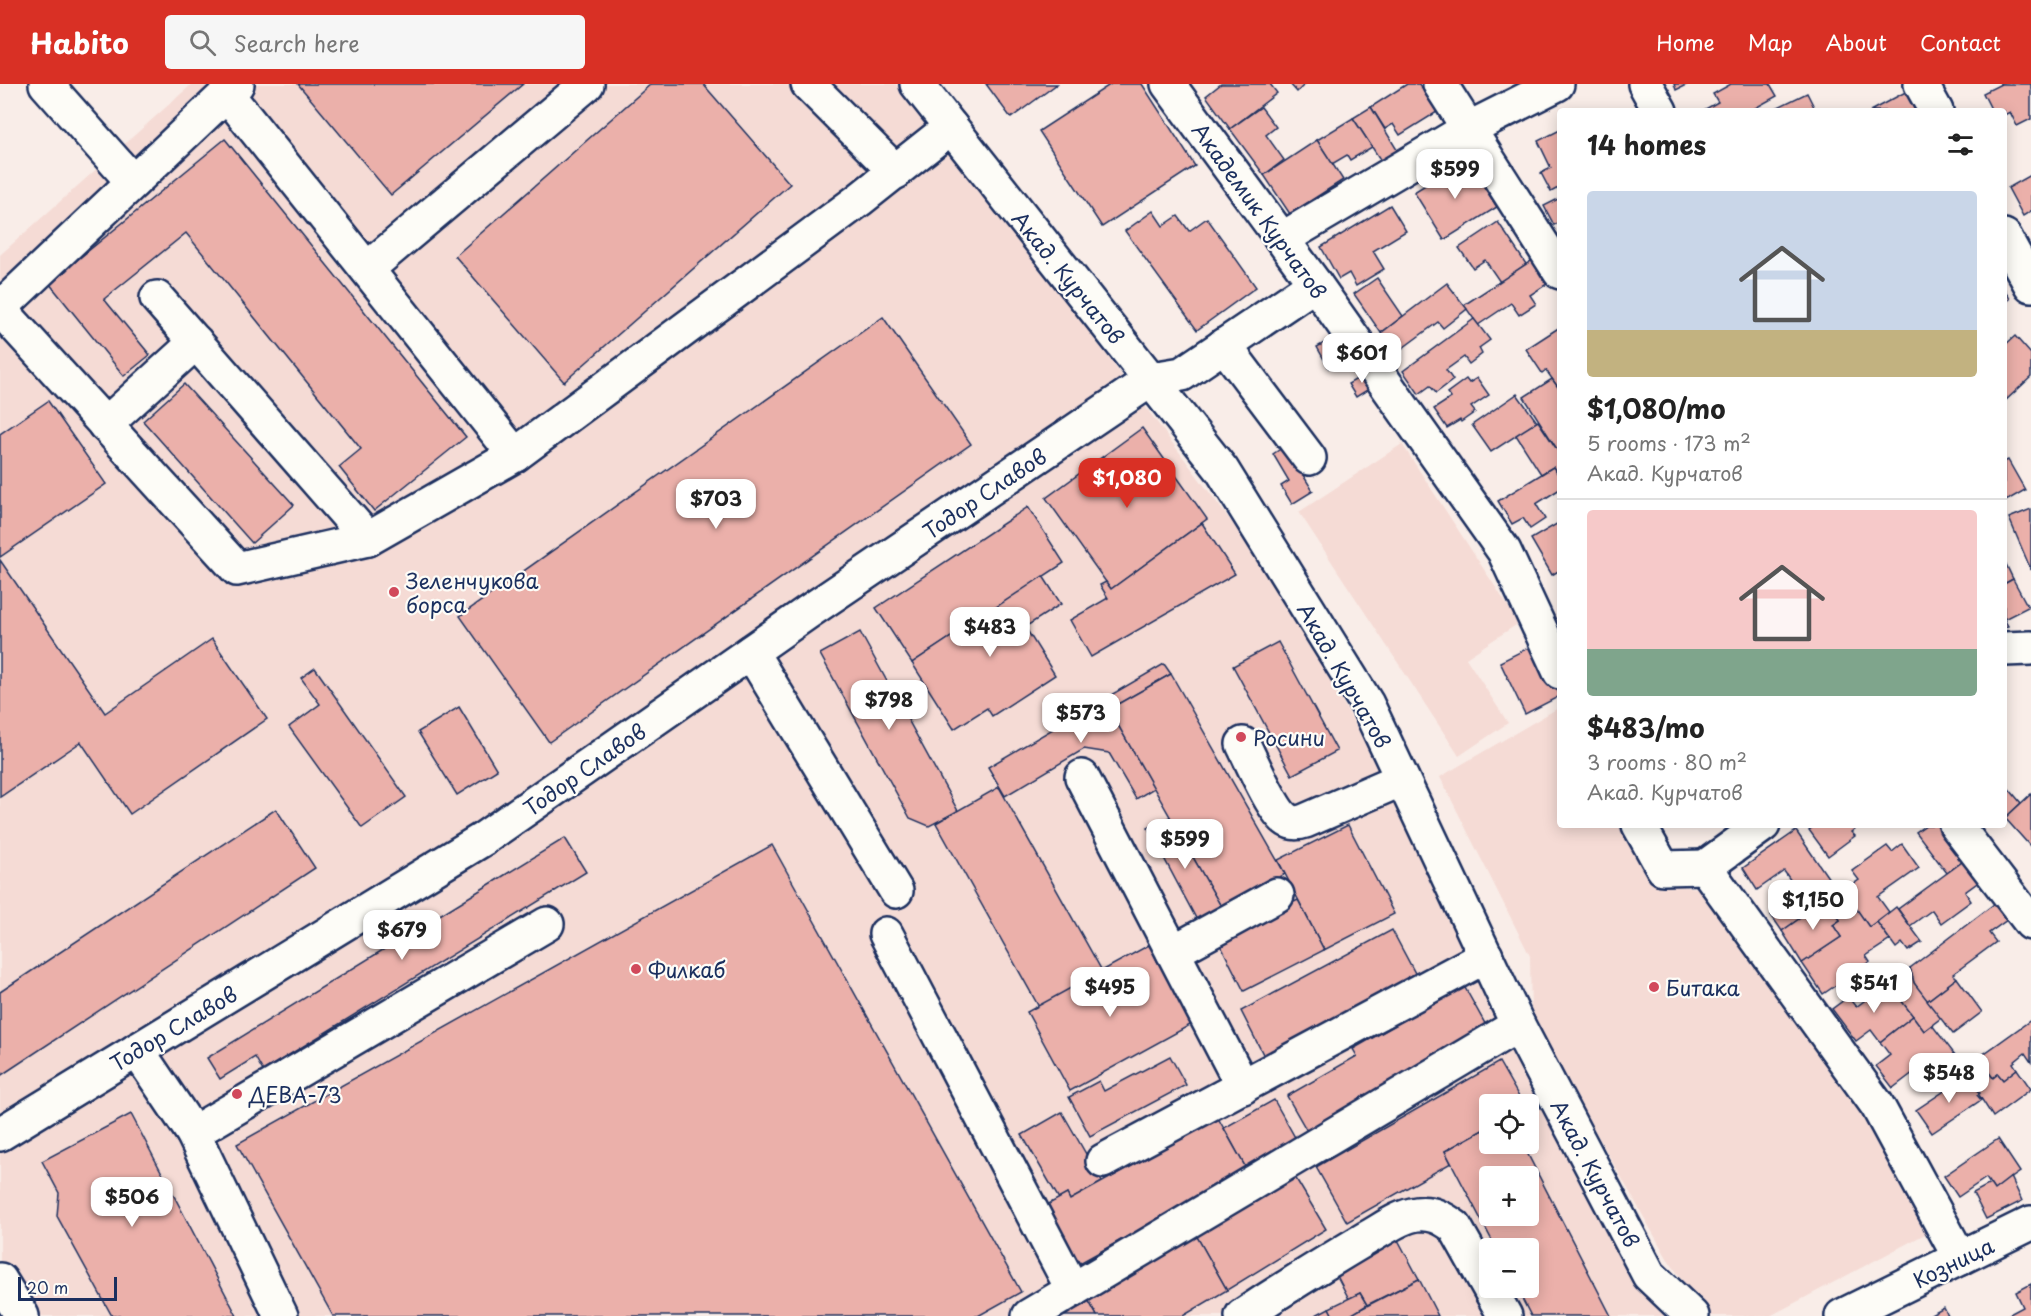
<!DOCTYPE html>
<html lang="en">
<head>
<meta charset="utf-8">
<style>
  body { margin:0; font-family:"Playpen Sans",sans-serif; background:#f6f6f6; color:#222; height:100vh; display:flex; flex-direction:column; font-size:22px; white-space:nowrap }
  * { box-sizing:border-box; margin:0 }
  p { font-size:20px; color:#767676 }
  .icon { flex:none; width:33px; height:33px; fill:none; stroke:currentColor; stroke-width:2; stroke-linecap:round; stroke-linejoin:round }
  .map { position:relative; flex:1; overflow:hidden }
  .drawer { position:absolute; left:1557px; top:24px; width:450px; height:720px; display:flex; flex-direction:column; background:#fff; border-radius:6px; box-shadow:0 3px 15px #0003 }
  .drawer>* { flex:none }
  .buttons { position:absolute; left:1479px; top:1010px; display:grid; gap:12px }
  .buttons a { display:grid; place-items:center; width:60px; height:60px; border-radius:6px; background:#fff; box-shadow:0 3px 15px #0003; font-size:30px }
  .scale { position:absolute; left:18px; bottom:15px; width:99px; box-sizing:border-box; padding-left:6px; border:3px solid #1b2f5e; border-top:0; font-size:16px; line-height:21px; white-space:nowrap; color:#1b2f5e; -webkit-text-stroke:4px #fdfcf7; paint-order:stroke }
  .price { position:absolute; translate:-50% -51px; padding:0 14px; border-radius:12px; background:#fff; color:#222; font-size:20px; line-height:39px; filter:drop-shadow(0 2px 3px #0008) }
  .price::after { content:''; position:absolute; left:50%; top:36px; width:18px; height:14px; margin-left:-9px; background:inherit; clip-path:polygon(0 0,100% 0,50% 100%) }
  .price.active { background:#d93025; color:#fff }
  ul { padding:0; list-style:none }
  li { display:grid; align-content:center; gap:12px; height:318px; padding:0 30px }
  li+li { border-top:2px solid #e0e0e0 }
  li span { display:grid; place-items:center; height:186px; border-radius:6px; color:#555 }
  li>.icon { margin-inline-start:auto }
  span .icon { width:108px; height:108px; fill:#fffc; stroke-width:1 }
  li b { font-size:26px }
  h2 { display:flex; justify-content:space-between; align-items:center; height:72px; padding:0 30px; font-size:26px }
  header { display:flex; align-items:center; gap:36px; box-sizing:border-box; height:84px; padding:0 30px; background:#d93025; color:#fff }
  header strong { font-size:28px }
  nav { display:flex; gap:33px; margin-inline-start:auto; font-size:21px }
  .search { width:420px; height:54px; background:#f6f6f6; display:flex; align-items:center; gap:15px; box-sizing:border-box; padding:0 21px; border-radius:6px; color:#767676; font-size:22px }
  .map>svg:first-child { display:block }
  .built { fill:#f5dbd5; fill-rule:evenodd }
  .building { fill:#ebb0aa; stroke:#1b2f5e; stroke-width:1.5; fill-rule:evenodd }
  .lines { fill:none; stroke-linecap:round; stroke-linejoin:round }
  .minor-casing { stroke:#1b2f5e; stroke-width:38 }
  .minor { stroke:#fdfcf7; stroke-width:33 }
  .poi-dot { fill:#d1495b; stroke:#fdfcf7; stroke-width:2 }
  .labels { text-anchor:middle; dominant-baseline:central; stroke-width:4.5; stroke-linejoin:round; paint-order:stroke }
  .street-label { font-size:21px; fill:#1b2f5e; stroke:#fdfcf7 }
  .poi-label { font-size:21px; fill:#1b2f5e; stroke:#fdfcf7; text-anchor:start }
</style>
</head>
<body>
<header>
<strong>Habito</strong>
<div class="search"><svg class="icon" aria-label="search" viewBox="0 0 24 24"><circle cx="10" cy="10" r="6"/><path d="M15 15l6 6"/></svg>Search here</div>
<nav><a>Home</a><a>Map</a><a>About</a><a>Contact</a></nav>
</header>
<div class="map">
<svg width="2031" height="1232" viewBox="0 0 2031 1232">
  <rect width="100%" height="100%" fill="#f9ede8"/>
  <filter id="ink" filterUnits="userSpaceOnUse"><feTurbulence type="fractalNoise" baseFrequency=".0167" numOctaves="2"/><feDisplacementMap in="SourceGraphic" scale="12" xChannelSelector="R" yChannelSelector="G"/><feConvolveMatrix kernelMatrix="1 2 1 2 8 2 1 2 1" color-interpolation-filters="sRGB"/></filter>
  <g filter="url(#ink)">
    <!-- built -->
    <g class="built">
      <path d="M192,0H896L995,122L1269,488L1690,1232H0V171ZM1490,1020H1528V1059H1490ZM1490,1092H1528V1131H1490ZM1490,1164H1528V1203H1490Z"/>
      <path d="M1402,360L1519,539L1466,574L1508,639L1459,672L1299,428Z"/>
      <path d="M1560,623V741H1628L1660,800L1706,805L1866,1021L1927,1149L1770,1232H1707L1667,1174L1531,934L1530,872L1440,693Z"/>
    </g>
    <!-- building -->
    <g class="building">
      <path d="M298,0H523L391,111Z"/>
      <path d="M651,0H703L790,100L564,298L455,172Z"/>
      <path d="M986,0H1057L1011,34Z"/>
      <path d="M1111,0H1142L1195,82L1102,143L1039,47Z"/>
      <path d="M1221,0H1270L1277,9L1230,45L1206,12Z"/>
      <path d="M1290,0H1305L1297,8Z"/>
      <path d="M1407,0H1419L1437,28L1400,51L1393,40L1385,45L1371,23Z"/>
      <path d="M1674,0H1688L1676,6Z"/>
      <path d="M1731,0H1770L1777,12L1750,27H1702L1718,18L1713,10Z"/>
      <path d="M2001,0H2031V35L2017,42L2010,28L2004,31V27H1992L1983,9Z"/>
      <path d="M1913,4L1926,27H1870Z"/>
      <path d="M1807,9L1816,27H1770Z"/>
      <path d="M1261,23L1276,43L1266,51L1284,76L1264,91L1230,45Z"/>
      <path d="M1371,23L1399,69L1383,80L1353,34Z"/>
      <path d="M1353,34L1372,63L1350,76L1347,71L1332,80L1317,56Z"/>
      <path d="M1560,46V103L1551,108L1541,89L1551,84L1538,57Z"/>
      <path d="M225,55L466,353L374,427L339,383L361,365L186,149L104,215L150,271L124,292L49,199Z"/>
      <path d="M1317,56L1343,96L1290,130L1264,91Z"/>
      <path d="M1467,75L1497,123L1444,156L1414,108Z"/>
      <path d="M2031,91V127L2023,132L2008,104Z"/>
      <path d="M1560,114V138L1554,141L1544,122Z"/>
      <path d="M1390,121L1406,147L1373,167L1384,185L1356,202L1349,189L1339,195L1321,163Z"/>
      <path d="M1153,127L1163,142L1178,132L1189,147L1207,134L1256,203L1197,246L1125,147Z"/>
      <path d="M1498,138L1526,180L1500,198L1485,176L1473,184L1459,164Z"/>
      <path d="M1534,175L1550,198L1530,211L1536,220L1519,231L1511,219L1478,241L1464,221Z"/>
      <path d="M1377,194L1403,232L1381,249L1354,210Z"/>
      <path d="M1447,199L1467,225L1443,244L1438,238L1396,269L1381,249Z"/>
      <path d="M2004,204L2010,215L2004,219Z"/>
      <path d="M883,233L971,360L549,658L460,532Z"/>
      <path d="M1474,235L1490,256L1479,264L1482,270L1469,280L1464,273L1446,286L1453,296L1436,309L1430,302L1419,310L1403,287Z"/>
      <path d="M1560,243V300L1557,302L1546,286L1542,289L1526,265Z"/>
      <path d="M1342,249L1353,269L1329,284L1317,263Z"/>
      <path d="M2015,252L2031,270V293L2005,317L2004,262Z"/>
      <path d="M1369,288L1377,300L1356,313L1348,300Z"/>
      <path d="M1477,294L1489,311L1471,323L1475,328L1461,338L1460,336L1447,344L1434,325L1451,314L1447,309L1466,295L1469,299Z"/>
      <path d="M1552,295L1560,306V370L1524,313Z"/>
      <path d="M184,300L294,421L252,459L143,337Z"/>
      <path d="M1517,310L1537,338L1491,368L1472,341Z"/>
      <path d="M48,317L106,400L0,473V350Z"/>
      <path d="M1538,337L1560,370V390L1558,391L1553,383L1541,390L1516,351Z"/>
      <path d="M1142,344L1207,435L1111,505L1046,414Z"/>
      <path d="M1285,362L1313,407L1292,420L1281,402L1289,397L1273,370Z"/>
      <path d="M2008,376L2025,406L2004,418V378Z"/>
      <path d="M1553,383L1560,393V405L1536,420L1545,435L1530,445L1523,434L1512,440L1498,417Z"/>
      <path d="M1028,423L1064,479L912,579L876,524Z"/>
      <path d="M2031,425V486L2009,434Z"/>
      <path d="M1560,438V486L1552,491L1531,455Z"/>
      <path d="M1202,439L1235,490L1091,573L1070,536L1108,514L1100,501L1106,498L1111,505Z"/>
      <path d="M0,476L105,629L212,555L267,635L130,730L81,658L0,713Z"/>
      <path d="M2004,476L2013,495L2004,500Z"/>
      <path d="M1043,492L1061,520L1025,543L1055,591L992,632L987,624L954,645L912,579Z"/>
      <path d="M2013,495L2028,523L2004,535L2008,542L2004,544V500Z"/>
      <path d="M860,548L958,727L929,742L910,734L820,570Z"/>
      <path d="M1278,558L1337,667L1292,691L1233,582Z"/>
      <path d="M1536,560L1560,612L1525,630L1500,578Z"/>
      <path d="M1164,580L1171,590L1109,625L1154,704L1136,715L1109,669L1084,665L1005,712L988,683Z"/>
      <path d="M315,584L406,713L362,744L289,643L320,620L301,594Z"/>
      <path d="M1171,590L1285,790L1223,826L1109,625Z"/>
      <path d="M459,623L497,686L457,711L418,648Z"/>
      <path d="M2004,699L2021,719L2004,735Z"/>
      <path d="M999,703L1102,887L1039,923L936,739Z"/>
      <path d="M2031,710V763L2005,734Z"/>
      <path d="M276,725L315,784L0,992V908Z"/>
      <path d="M1170,733L1223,826L1198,838L1148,744Z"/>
      <path d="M1348,741L1394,830L1324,866L1278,776Z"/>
      <path d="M1816,741H1860L1851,748L1855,752L1828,772L1809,746Z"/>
      <path d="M1926,741H1952L1973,770L1947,789L1916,748Z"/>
      <path d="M1796,747L1838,808L1782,847L1771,831L1800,810L1784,787L1757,806L1743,784Z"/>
      <path d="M565,754L586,788L263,987L255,973L220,995L207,974Z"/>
      <path d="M1902,760L1919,784L1878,813L1889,828L1869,843L1843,807L1859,796L1852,787L1887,762L1892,768Z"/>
      <path d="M772,761L1021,1208L978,1232H333L237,1060Z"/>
      <path d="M1969,773L1984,794L1965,808L1971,817L1941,839L1932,826L1910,842L1898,825Z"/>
      <path d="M1845,808L1869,843L1877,838L1890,856L1866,872L1870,878L1823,910L1802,879L1841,853L1833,841L1840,836L1829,819Z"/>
      <path d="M1827,815L1840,836L1833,841L1841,853L1802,879L1782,847Z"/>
      <path d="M1298,816L1324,866L1244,907L1218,856Z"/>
      <path d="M1998,817L2011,833L1989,849L1996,858L1953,890L1957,894L1927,917L1914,899L1910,884Z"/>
      <path d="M1896,823L1922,858L1908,867L1902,859L1896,864L1877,838Z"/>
      <path d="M1392,846L1417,893L1265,974L1241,927Z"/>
      <path d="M1149,861L1192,940L1070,1007L1027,928Z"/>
      <path d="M1910,884L1914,899L1941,934L1924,947L1888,899Z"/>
      <path d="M1957,894L1982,928L1953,950L1927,917Z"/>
      <path d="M1888,899L1913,932L1880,958L1871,946L1856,957L1832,925L1848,913L1856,923Z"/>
      <path d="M1464,902L1488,945L1307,1047L1287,1012L1357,972L1353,965Z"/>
      <path d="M1913,932L1924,947L1932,941L1959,976L1941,990L1930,976L1893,1004L1876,982L1890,971L1880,958Z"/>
      <path d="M2031,936V978L2025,969L2013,979L2017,985L2003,996L1998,990L1993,994L1978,974Z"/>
      <path d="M1170,972L1186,1001L1090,1052L1069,1013L1099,997L1104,1007Z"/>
      <path d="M1978,974L1993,994L1998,990L2003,996L2017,985L2031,1005L1993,1033L1963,986Z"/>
      <path d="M1499,978L1523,1020H1490V1042L1445,1067L1451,1079L1347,1138L1316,1083Z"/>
      <path d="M1967,992L1980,1009L1977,1011L1981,1016L1932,1049L1916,1026Z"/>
      <path d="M1274,1016L1297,1057L1247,1086L1224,1044Z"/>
      <path d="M1062,1028L1102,1098L1070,1116L1067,1110L1059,1115L1022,1051Z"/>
      <path d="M131,1030L237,1232H112L57,1132L59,1109L42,1077Z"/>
      <path d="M1218,1034L1247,1086L1078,1180L1045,1122L1067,1110L1070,1116Z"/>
      <path d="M1490,1042V1059H1522L1611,1232H1531L1516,1203H1528V1164H1496L1445,1067ZM1490,1092H1528V1131H1490Z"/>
      <path d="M1998,1055L2020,1088L1994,1106L1986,1094L1958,1113L1944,1092Z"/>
      <path d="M1295,1093L1326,1145L1227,1206L1196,1151Z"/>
      <path d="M2011,1093L2022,1117L1986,1135L1973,1109L1990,1100L1994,1106Z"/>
      <path d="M1196,1151L1227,1206L1183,1232H1097L1087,1214Z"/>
      <path d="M1397,1154L1419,1195L1367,1221L1360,1209L1349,1215L1335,1188Z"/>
      <path d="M1419,1195L1438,1232H1349V1231Z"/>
      <path d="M2031,1200V1232H2006L2023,1223L2016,1208Z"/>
      <path d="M1360,1209L1367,1221L1349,1232H1333L1329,1224Z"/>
      <path d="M1087,1214L1097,1232H1054Z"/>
      <path d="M1329,1224L1333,1232H1314Z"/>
      <path d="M1944,1224L1948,1232H1929Z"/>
    </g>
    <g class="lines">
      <defs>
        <g id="minor">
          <path d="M46,0L133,98"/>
          <path d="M808,0L896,88"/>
          <path d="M917,0L1222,386L1367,620L1518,941L1649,1191L1692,1232"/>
          <path d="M1168,0L1315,200L1504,467L1560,588"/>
          <path d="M1440,0L1560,188"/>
          <path d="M1645,0L1660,27"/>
          <path d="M1921,0L1936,27"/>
          <path d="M226,9L515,371"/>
          <path d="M2004,152L2031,201"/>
          <path d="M1282,155L1468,45L1557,0"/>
          <path d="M367,185L587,0"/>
          <path d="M157,214L368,455"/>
          <path d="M0,224L237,0"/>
          <path d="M0,225L237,485L368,455L515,371L859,116L951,43"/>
          <path d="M1224,261L1309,374"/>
          <path d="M105,341L196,258"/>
          <path d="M2004,565L2031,564"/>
          <path d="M751,568L896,807"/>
          <path d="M1243,660C1251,676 1274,729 1287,736C1293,740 1299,739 1305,737L1402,695"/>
          <path d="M1082,693L1243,1003"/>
          <path d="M1639,741L1663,784L1705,783"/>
          <path d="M1956,741L2031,839"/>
          <path d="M1705,783L1877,1021L1960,1174"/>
          <path d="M1705,783L1763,741"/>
          <path d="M886,850L1073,1206"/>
          <path d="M1173,868L1277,811"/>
          <path d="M137,966L193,1049L281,1232"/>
          <path d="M193,1049L547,840"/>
          <path d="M0,1050L483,755L808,528L1152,295L1182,290L1315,200"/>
          <path d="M1103,1077L1486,872"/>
          <path d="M0,1196L22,1232"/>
          <path d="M1029,1232L1518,941"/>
          <path d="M1242,1232C1283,1205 1325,1179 1367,1154C1382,1146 1400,1132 1417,1130C1432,1128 1443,1134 1455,1143L1505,1232"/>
          <path d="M1842,1232L2031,1139"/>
        </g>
      </defs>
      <!-- minor casing -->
      <use href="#minor" class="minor-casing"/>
      <!-- minor -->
      <use href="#minor" class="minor"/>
    </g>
  </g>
  <!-- markers -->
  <g class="poi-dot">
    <circle cx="394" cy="508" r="6"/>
    <circle cx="1241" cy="653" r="6"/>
    <circle cx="636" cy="885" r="6"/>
    <circle cx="1654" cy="903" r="6"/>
    <circle cx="237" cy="1010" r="6"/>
  </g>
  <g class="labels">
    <!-- street labels -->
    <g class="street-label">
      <text transform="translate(1260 126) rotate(54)">Академик Курчатов</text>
      <text transform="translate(1069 193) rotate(51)">Акад. Курчатов</text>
      <text transform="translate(984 409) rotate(-34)">Тодор Славов</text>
      <text transform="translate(1345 591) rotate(60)">Акад. Курчатов</text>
      <text transform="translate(584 685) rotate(-35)">Тодор Славов</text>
      <text transform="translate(173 944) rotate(-31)">Тодор Славов</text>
      <text transform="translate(1596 1089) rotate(62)">Акад. Курчатов</text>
      <text transform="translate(1953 1178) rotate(-26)">Козница</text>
    </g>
    <!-- poi labels -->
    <g class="poi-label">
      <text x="406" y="496">Зеленчукова<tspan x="406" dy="24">борса</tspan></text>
      <text x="1253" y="653">Росини</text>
      <text x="648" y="885">Филкаб</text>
      <text x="1666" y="903">Битака</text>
      <text x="249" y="1010">ДЕВА-73</text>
    </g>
  </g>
</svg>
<div class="buttons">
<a><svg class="icon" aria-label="locate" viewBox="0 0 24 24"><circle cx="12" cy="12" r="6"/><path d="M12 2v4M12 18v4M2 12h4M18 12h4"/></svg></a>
<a>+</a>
<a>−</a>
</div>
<div class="scale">20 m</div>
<b class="price" style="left:1455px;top:116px">$599</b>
<b class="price" style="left:1362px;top:300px">$601</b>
<b class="price active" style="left:1127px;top:425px">$1,080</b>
<b class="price" style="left:716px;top:446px">$703</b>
<b class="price" style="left:990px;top:574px">$483</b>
<b class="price" style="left:889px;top:647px">$798</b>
<b class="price" style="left:1081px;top:660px">$573</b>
<b class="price" style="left:1185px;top:786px">$599</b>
<b class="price" style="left:1813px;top:847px">$1,150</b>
<b class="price" style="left:402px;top:877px">$679</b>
<b class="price" style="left:1874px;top:930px">$541</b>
<b class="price" style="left:1110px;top:934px">$495</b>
<b class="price" style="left:1949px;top:1020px">$548</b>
<b class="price" style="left:132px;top:1144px">$506</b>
<section class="drawer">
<h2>14 homes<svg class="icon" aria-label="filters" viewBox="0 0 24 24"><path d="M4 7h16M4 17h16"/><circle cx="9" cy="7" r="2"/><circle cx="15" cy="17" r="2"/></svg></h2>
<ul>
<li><span style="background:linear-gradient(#c9d6e8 75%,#c2b280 0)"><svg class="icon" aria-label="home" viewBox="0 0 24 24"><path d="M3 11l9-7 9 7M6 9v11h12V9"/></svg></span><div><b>$1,080/mo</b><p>5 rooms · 173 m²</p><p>Акад. Курчатов</p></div></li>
<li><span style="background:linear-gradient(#f6c9c9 75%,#7fa58c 0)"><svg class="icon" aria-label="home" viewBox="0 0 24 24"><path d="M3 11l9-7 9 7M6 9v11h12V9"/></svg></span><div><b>$483/mo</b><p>3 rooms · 80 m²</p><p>Акад. Курчатов</p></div></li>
</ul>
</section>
</div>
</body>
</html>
